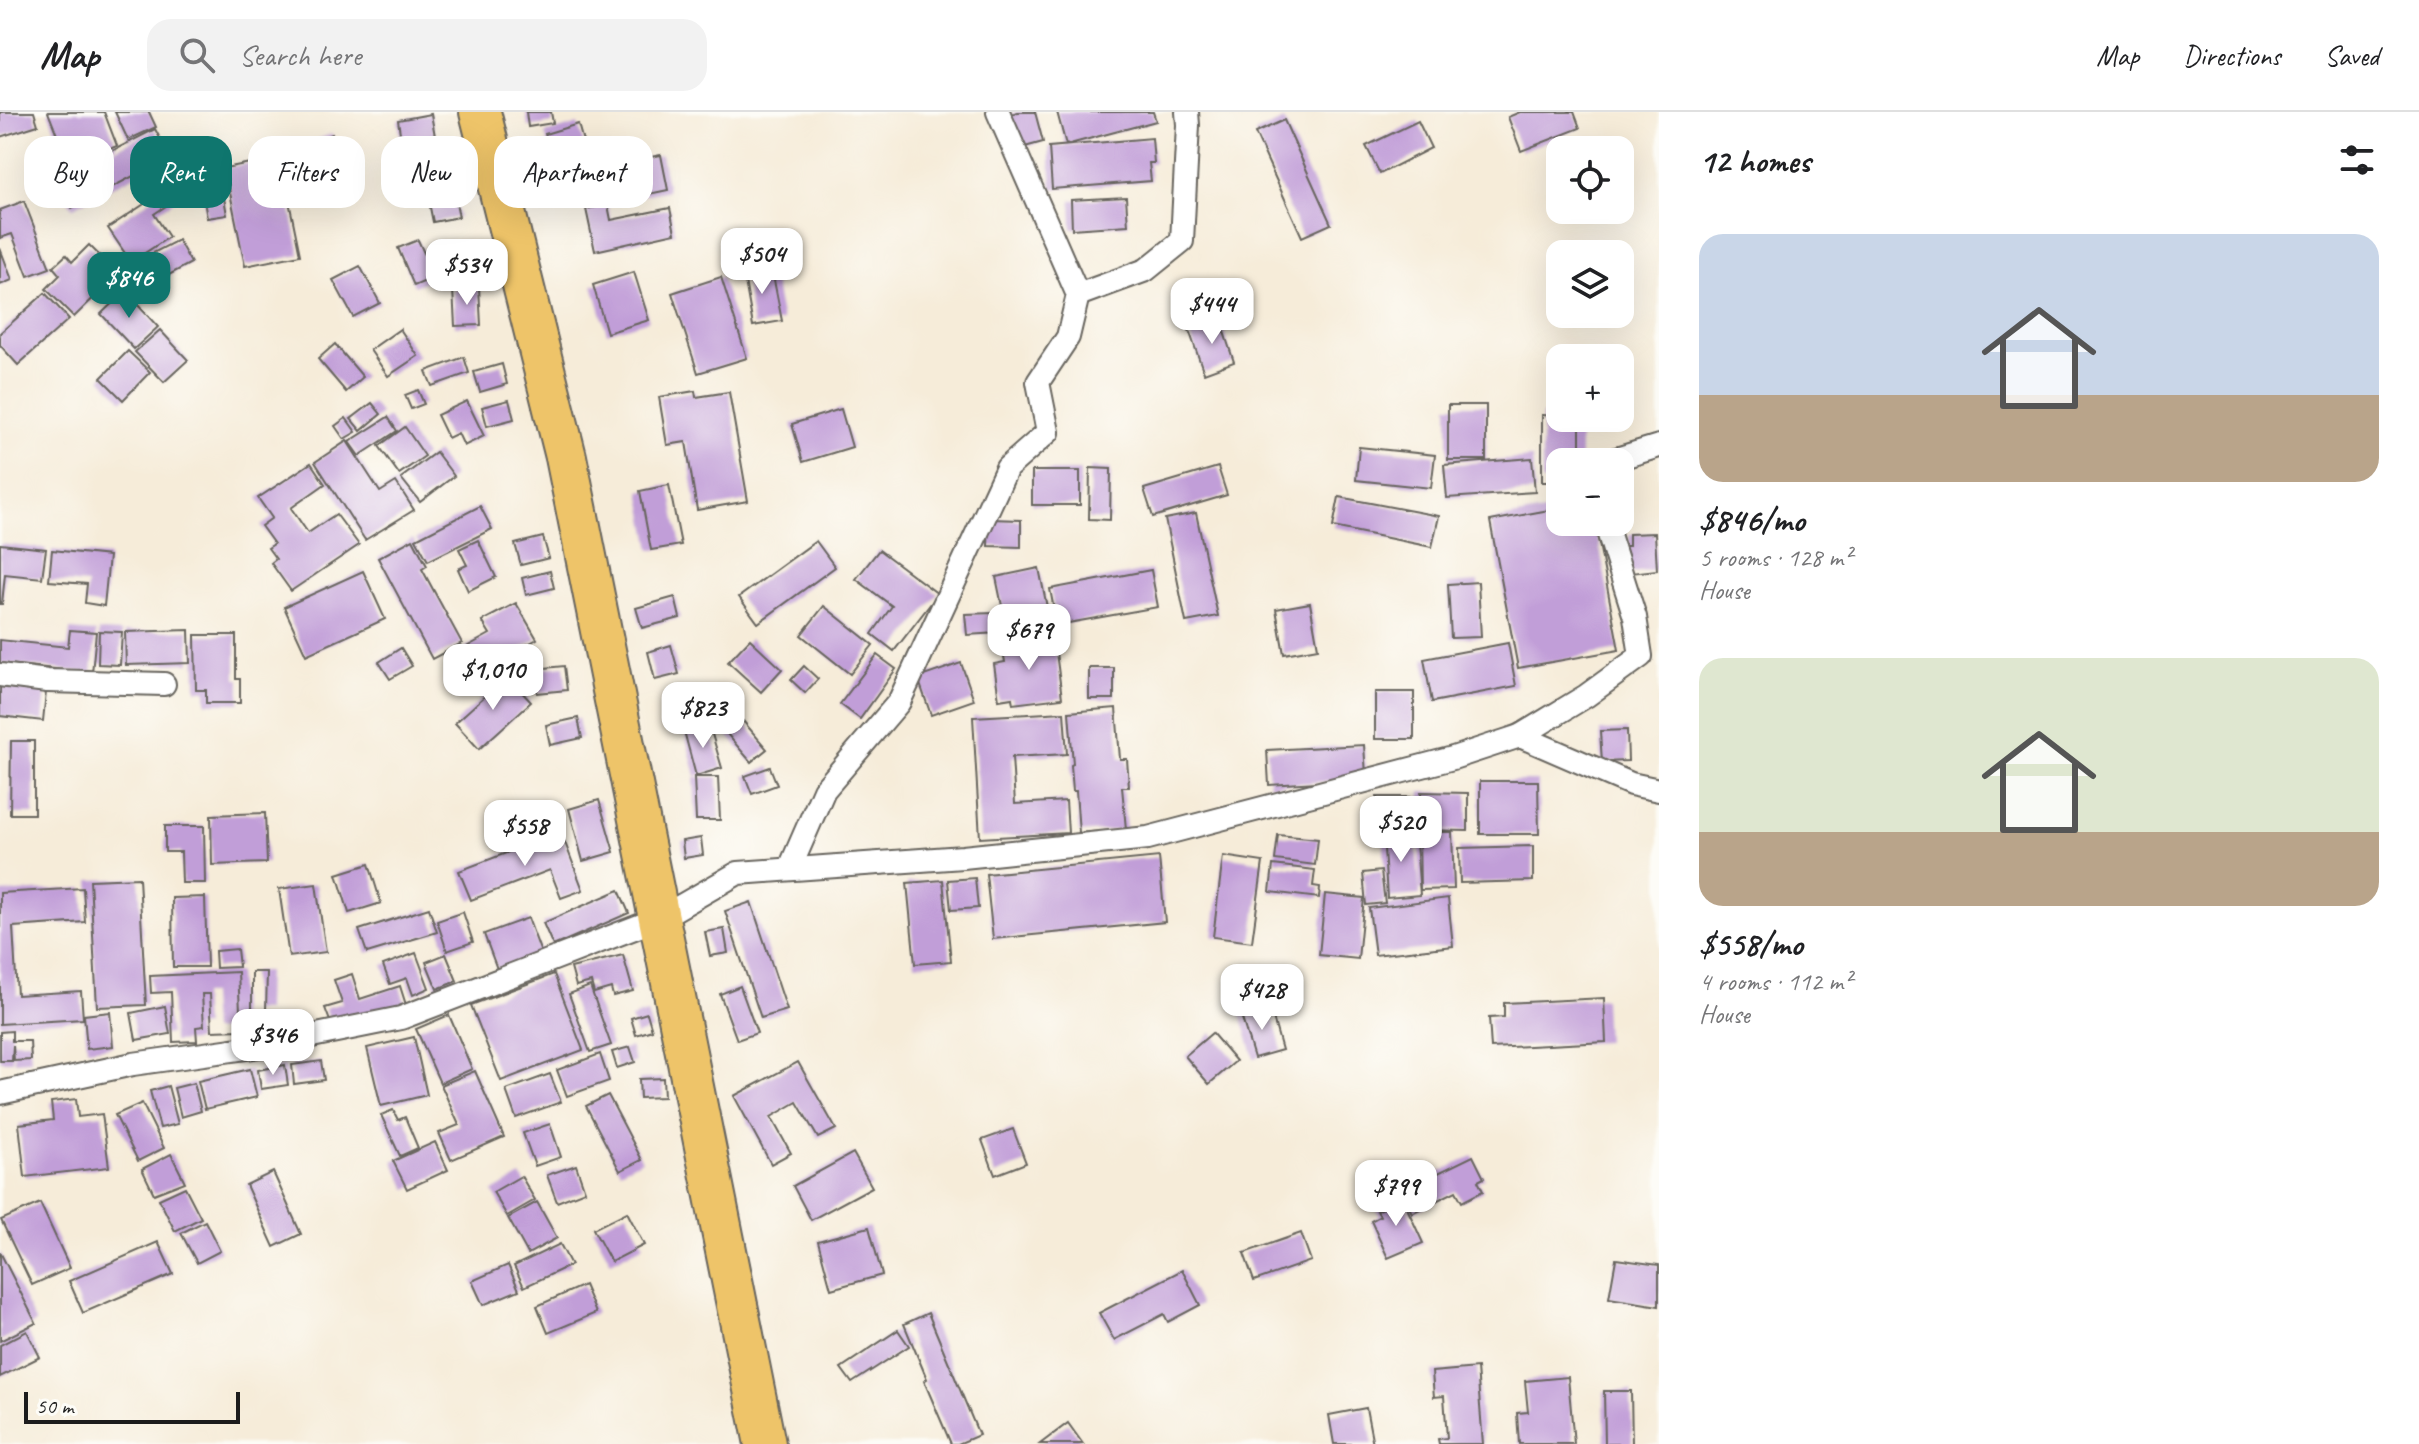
<!DOCTYPE html>
<html lang="en">
<head>
<meta charset="utf-8">
<style>
  body { margin:0; font-family:Caveat,sans-serif; background:#f2f2f2; color:#202124; height:100vh; display:flex; flex-direction:column; font-size:30px; white-space:nowrap }
  * { box-sizing:border-box; margin:0 }
  p { font-size:26px; color:#757577 }
  .icon { flex:none; width:44px; height:44px; fill:none; stroke:currentColor; stroke-width:2; stroke-linecap:round; stroke-linejoin:round }
  .map { position:relative; flex:1; overflow:hidden }
  .sheet { display:flex; flex-direction:column; background:#fff; width:760px }
  .sheet>* { flex:none }
  .guide { position:absolute; left:24px; top:24px; width:760px; height:72px; display:flex; gap:16px }
  .buttons { position:absolute; left:1546px; top:24px; display:grid; gap:16px }
  .buttons a { display:grid; place-items:center; width:88px; height:88px; border-radius:16px; background:#fff; box-shadow:0 8px 32px #0002; font-size:40px }
  .scale { position:absolute; left:24px; bottom:20px; width:216px; box-sizing:border-box; padding-left:8px; border:4px solid #1c1c1c; border-top:0; font-size:22px; line-height:28px; white-space:nowrap; color:#1c1c1c; -webkit-text-stroke:6px #fdfcf7; paint-order:stroke }
  .price { position:absolute; translate:-50% -68px; padding:0 18px; border-radius:16px; background:#fff; color:#222; font-size:26px; line-height:52px; filter:drop-shadow(0 2px 4px #0008) }
  .price::after { content:''; position:absolute; left:50%; top:48px; width:24px; height:18px; margin-left:-12px; background:inherit; clip-path:polygon(0 0,100% 0,50% 100%) }
  .price.active { background:#0f766e; color:#fff }
  ul { padding:0; list-style:none }
  li { display:grid; align-content:center; gap:16px; height:424px; padding:0 40px }
  li span { display:grid; place-items:center; height:248px; border-radius:24px; color:#555 }
  li>.icon { margin-inline-start:auto }
  span .icon { width:144px; height:144px; fill:#fffc; stroke-width:1 }
  li b { font-size:34px }
  h2 { display:flex; justify-content:space-between; align-items:center; height:96px; padding:0 40px; font-size:34px }
  .chip { padding:0 28px; border-radius:24px; background:#fff; box-shadow:0 8px 32px #0002; font-size:28px; line-height:72px }
  .chip.active { background:#0f766e; color:#fff }
  header { display:flex; align-items:center; gap:48px; box-sizing:border-box; height:112px; padding:0 40px; background:#fff; border-bottom:2px solid #e0e0e0 }
  header strong { font-size:38px }
  nav { display:flex; gap:44px; margin-inline-start:auto; font-size:28px }
  .search { width:560px; height:72px; background:#f2f2f2; display:flex; align-items:center; gap:20px; box-sizing:border-box; padding:0 28px; border-radius:24px; color:#757577; font-size:30px }
  main { display:flex; flex:1; min-height:0 }
  .map>svg:first-child { display:block }
  .building { fill:#c19ed8 }
  .lines { fill:none; stroke-linecap:round; stroke-linejoin:round }
  .street-casing { stroke:#68655e; stroke-width:26 }
  .highway-casing { stroke:#68655e; stroke-width:44 }
  .street { stroke:#fff; stroke-width:22 }
  .highway { stroke:#eec469; stroke-width:40 }
</style>
</head>
<body>
<header>
<strong>Map</strong>
<div class="search"><svg class="icon" aria-label="search" viewBox="0 0 24 24"><circle cx="10" cy="10" r="6"/><path d="M15 15l6 6"/></svg>Search here</div>
<nav><a>Map</a><a>Directions</a><a>Saved</a></nav>
</header>
<main>
<div class="map">
<svg width="1659" height="1332" viewBox="0 0 1659 1332">
  <rect width="100%" height="100%" fill="#fdfcf7"/>
  <filter id="ink" filterUnits="userSpaceOnUse"><feTurbulence type="fractalNoise" baseFrequency=".0125" numOctaves="2"/><feDisplacementMap in="SourceGraphic" scale="16" xChannelSelector="R" yChannelSelector="G"/><feConvolveMatrix kernelMatrix="1 2 1 2 8 2 1 2 1" color-interpolation-filters="sRGB"/></filter>
  <filter id="wash" filterUnits="userSpaceOnUse"><feTurbulence type="fractalNoise" baseFrequency=".006" numOctaves="4" result="noise"/><feDisplacementMap in="SourceGraphic" scale="32" xChannelSelector="R" yChannelSelector="G"/><feGaussianBlur stdDeviation="1.8" result="paint"/><feColorMatrix in="noise" values="0 0 0 0 0 0 0 0 0 0 0 0 0 0 0 0 0 1.4 0 .05"/><feComposite in="paint" operator="in"/></filter>
  <g filter="url(#wash)">
    <rect width="100%" height="100%" fill="#f6ecd9"/>
    <g id="blocks">
      <!-- building -->
      <g class="building">
        <path d="M0,0H34L38,13L0,25Z"/>
        <path d="M48,0H104L117,34L69,53Z"/>
        <path d="M115,0H149L156,15L128,28Z"/>
        <path d="M526,0H551L553,11L528,15Z"/>
        <path d="M1018,0H1035L1043,30L1021,36L1011,2Z"/>
        <path d="M1057,0H1153L1156,9L1066,33Z"/>
        <path d="M1520,0H1574L1580,16L1521,39L1508,5Z"/>
        <path d="M431,2L437,35L403,41L398,8Z"/>
        <path d="M1284,8L1331,112L1302,125L1255,21Z"/>
        <path d="M1418,9L1431,36L1380,62L1366,34Z"/>
        <path d="M578,12L586,40L553,49L545,22Z"/>
        <path d="M155,17L170,45L72,96L57,67Z"/>
        <path d="M332,22L351,75L321,85L302,33Z"/>
        <path d="M1152,26L1154,51H1149L1151,69L1052,77L1049,35Z"/>
        <path d="M661,43L668,78L587,95L580,59Z"/>
        <path d="M280,45L300,143L245,154L225,56Z"/>
        <path d="M220,63L227,103L207,106L200,66Z"/>
        <path d="M451,66L459,105L433,110L425,71Z"/>
        <path d="M167,77L175,88L154,102L169,125L131,150L108,116Z"/>
        <path d="M1126,85L1128,113L1072,117L1071,88Z"/>
        <path d="M24,89L50,156L28,164L12,122L0,126V98Z"/>
        <path d="M608,93L611,108L670,96L675,121L595,139L586,97Z"/>
        <path d="M178,128L191,151L143,177L130,153Z"/>
        <path d="M418,128L435,165L414,174L398,136Z"/>
        <path d="M89,133L118,162L74,205L46,177L60,163L53,155L66,143L72,150Z"/>
        <path d="M0,136L12,168L0,173Z"/>
        <path d="M771,153L782,209L753,214L743,158Z"/>
        <path d="M360,154L380,191L353,205L333,168Z"/>
        <path d="M634,160L649,208L607,221L593,173Z"/>
        <path d="M721,165L747,246L698,261L672,181Z"/>
        <path d="M479,175L481,213L455,214L453,177Z"/>
        <path d="M125,179L158,215L134,237L101,202Z"/>
        <path d="M45,181L69,207L18,253L0,233V221Z"/>
        <path d="M1220,208L1234,250L1204,261L1189,218Z"/>
        <path d="M400,217L418,244L388,264L370,238Z"/>
        <path d="M160,218L188,248L164,270L135,240Z"/>
        <path d="M335,232L363,265L346,280L318,247Z"/>
        <path d="M128,239L150,260L123,288L101,266Z"/>
        <path d="M464,245L469,261L432,274L426,259Z"/>
        <path d="M502,252L507,272L480,280L474,260Z"/>
        <path d="M418,278L424,292L411,297L405,283Z"/>
        <path d="M695,279L696,285L729,280L748,389L697,398L686,330L667,333L659,285Z"/>
        <path d="M509,288L514,307L487,314L482,295Z"/>
        <path d="M467,289L484,324L464,334L458,321L448,326L437,303Z"/>
        <path d="M372,291L381,302L361,319L351,307Z"/>
        <rect x="1448" y="293" width="38" height="55"/>
        <path d="M841,297L852,335L803,350L792,312Z"/>
        <path d="M1542,303L1580,306V350H1560V370H1542Z"/>
        <path d="M388,305L397,319L359,344L349,330Z"/>
        <path d="M346,306L356,320L344,327L335,314Z"/>
        <path d="M405,315L425,344L399,362L379,334Z"/>
        <path d="M347,329L380,380L396,370L414,398L365,428L315,350Z"/>
        <path d="M1359,335L1435,343L1431,376L1356,368Z"/>
        <path d="M436,340L454,364L420,390L401,366Z"/>
        <path d="M1532,346L1535,380L1447,386L1444,353Z"/>
        <path d="M311,351L325,372L291,396L308,421L336,402L359,433L291,479L271,451L276,447L268,436L274,432L261,414L272,406L258,386Z"/>
        <path d="M1218,355L1227,383L1153,405L1144,377Z"/>
        <path d="M1090,356L1111,357L1110,408L1089,407Z"/>
        <rect x="1032" y="359" width="48" height="34"/>
        <path d="M669,373L681,433L651,438L640,379Z"/>
        <path d="M1339,385L1439,404L1432,435L1333,415Z"/>
        <path d="M480,394L492,417L428,449L416,427Z"/>
        <path d="M1560,396V410H1595L1619,538L1518,556L1490,409Z"/>
        <path d="M1196,401L1218,504L1186,510L1165,407Z"/>
        <path d="M989,407L1021,408V435L988,434Z"/>
        <path d="M1655,421L1657,458L1631,461V451H1625V434H1629V422Z"/>
        <path d="M543,425L549,446L521,453L515,432Z"/>
        <path d="M413,427L427,454L422,457L462,531L432,547L378,446Z"/>
        <path d="M478,428L496,465L468,479L458,457L467,453L459,437Z"/>
        <path d="M816,429L835,455L758,511L739,485Z"/>
        <path d="M0,432L46,437L42,466L5,462L2,492H0Z"/>
        <path d="M52,438L109,444L104,494L85,491L87,472L49,469Z"/>
        <path d="M879,438L938,482L894,539L872,522L892,494L856,467Z"/>
        <path d="M1039,456L1051,515L1008,523L996,465Z"/>
        <path d="M1151,458L1158,495L1057,513L1050,477Z"/>
        <path d="M363,459L385,507L306,543L284,495Z"/>
        <path d="M550,459L554,476L526,483L522,466Z"/>
        <path d="M1478,470L1481,525L1451,526L1448,472Z"/>
        <path d="M675,485L680,506L642,516L636,496Z"/>
        <path d="M516,491L537,527L468,566L454,542L490,522L482,509Z"/>
        <path d="M1310,491L1318,536L1284,542L1276,497Z"/>
        <path d="M824,494L873,533L850,562L801,523Z"/>
        <path d="M995,501L997,521L967,523L965,502Z"/>
        <path d="M70,518L96,520L92,561L0,551V528L68,535Z"/>
        <path d="M189,518L190,551L126,553L125,520Z"/>
        <path d="M99,519L122,520L120,553L98,552Z"/>
        <path d="M195,523H236V567H240V591H206V578H196Z"/>
        <path d="M1054,525L1062,586L1013,592L1012,586L999,588L994,552L1005,550L1002,532Z"/>
        <path d="M750,527L782,557L761,580L728,550Z"/>
        <path d="M1508,531L1516,574L1432,590L1424,547Z"/>
        <path d="M671,533L679,562L655,568L648,540Z"/>
        <path d="M401,536L412,554L390,567L379,550Z"/>
        <path d="M877,543L896,557L860,607L840,592Z"/>
        <path d="M961,551L974,588L931,603L918,566Z"/>
        <path d="M564,554L567,578L537,581L535,557Z"/>
        <path d="M804,554L818,567L805,581L791,568Z"/>
        <rect x="1089" y="556" width="25" height="31"/>
        <path d="M507,564L531,590L479,637L455,611Z"/>
        <path d="M0,575L46,580L43,609L0,604Z"/>
        <rect x="1375" y="580" width="39" height="47"/>
        <path d="M1116,596L1120,647H1127L1129,675H1122L1126,717L1079,721L1076,679H1073L1071,653L1073,652L1069,600Z"/>
        <path d="M1064,600L1067,642L1012,645L1015,692L1066,689L1068,721L980,726L973,605Z"/>
        <path d="M578,606L582,626L550,633L546,613Z"/>
        <path d="M743,609L767,637L751,650L727,622Z"/>
        <path d="M709,612L722,656L696,664L684,619Z"/>
        <path d="M1627,618L1628,649L1602,650L1600,619Z"/>
        <path d="M11,629H34V702H10Z"/>
        <path d="M1364,633L1366,663L1350,668L1269,673L1267,638Z"/>
        <path d="M770,655L777,673L752,682L745,664Z"/>
        <path d="M694,665H718L720,708H696Z"/>
        <path d="M1480,669H1538L1539,722H1480Z"/>
        <path d="M1421,680L1468,681V719L1420,718Z"/>
        <rect x="1377" y="685" width="32" height="32"/>
        <path d="M599,688L614,740L583,749L569,697Z"/>
        <path d="M265,701L267,751L212,753L211,703Z"/>
        <path d="M165,714H204L205,771H182L181,740H165Z"/>
        <path d="M1415,718L1420,783L1387,786L1383,720Z"/>
        <path d="M561,720L583,778L561,786L550,758L471,788L459,759Z"/>
        <path d="M1419,720H1452L1454,777L1420,778Z"/>
        <path d="M1278,723L1318,727L1315,753L1275,748Z"/>
        <path d="M701,726L703,743L684,746L682,729Z"/>
        <path d="M1533,734V769L1460,771L1459,736Z"/>
        <path d="M1223,744L1263,750L1252,830L1213,825Z"/>
        <path d="M1159,745L1165,810L993,827L986,762Z"/>
        <path d="M369,752L381,791L349,801L337,762Z"/>
        <path d="M1273,753L1315,758L1313,774L1320,775L1319,786L1270,780Z"/>
        <path d="M1381,759L1385,791L1366,793L1363,761Z"/>
        <path d="M139,766L146,893L97,895L90,768Z"/>
        <path d="M975,766L978,796L951,798L948,768Z"/>
        <path d="M943,768L951,849L915,852L907,771Z"/>
        <path d="M316,772L326,840L289,845L279,777Z"/>
        <path d="M83,776L85,810L13,815L17,883L81,879L83,907L0,912V781Z"/>
        <path d="M619,778L629,801L553,834L543,811Z"/>
        <path d="M1325,782L1364,786L1358,847L1319,843Z"/>
        <path d="M205,785L207,855H173L172,786Z"/>
        <path d="M1448,786L1453,834L1375,843L1369,796Z"/>
        <path d="M751,790L787,898L761,906L725,799Z"/>
        <path d="M429,796L437,820L367,841L359,818Z"/>
        <path d="M463,800L473,830L447,839L437,809Z"/>
        <path d="M528,806L541,841L497,857L484,822Z"/>
        <path d="M724,817L728,841L710,844L705,820Z"/>
        <path d="M237,837L239,855L216,856L215,839Z"/>
        <path d="M416,841L429,876L413,883L407,866L390,872L383,853Z"/>
        <path d="M446,842L457,869L437,877L426,850Z"/>
        <path d="M623,843L633,879L613,884L611,876L594,881L591,870L576,874L571,856Z"/>
        <path d="M238,860L241,918L212,919L210,882H202L204,914L196,915L197,929L173,930L171,880L151,881L150,864Z"/>
        <path d="M252,860H267L266,899H252Z"/>
        <path d="M352,862L360,887L400,874L406,893L333,917L325,896L342,891L334,868Z"/>
        <path d="M554,862L583,938L501,969L471,893Z"/>
        <path d="M590,874L611,933L590,940L569,882Z"/>
        <path d="M740,874L757,921L737,928L720,882Z"/>
        <path d="M1604,886L1606,930L1491,936L1489,906L1504,905V891Z"/>
        <path d="M165,894L170,922L136,928L131,901Z"/>
        <path d="M1270,895L1282,938L1254,946L1241,903Z"/>
        <path d="M110,900L113,934L87,937L84,903Z"/>
        <path d="M647,901L652,918L636,923L631,906Z"/>
        <path d="M449,903L472,957L440,971L416,917Z"/>
        <path d="M12,919V929H30L31,948L14,949L13,933L12,949H0V920Z"/>
        <path d="M1212,921L1236,949L1209,972L1185,944Z"/>
        <path d="M414,925L427,983L381,994L367,936Z"/>
        <path d="M630,935L635,950L617,956L612,940Z"/>
        <path d="M600,942L609,969L567,984L557,958Z"/>
        <path d="M321,949L324,968L294,972L292,953Z"/>
        <path d="M798,950L836,1017L818,1026L797,990L771,1005L791,1041L771,1052L734,984Z"/>
        <path d="M285,953L288,973L261,977L258,958Z"/>
        <path d="M250,957L257,985L205,997L198,969Z"/>
        <path d="M475,959L504,1025L451,1048L439,1021L459,1013L441,973Z"/>
        <path d="M550,962L561,990L516,1006L506,978Z"/>
        <path d="M663,966L664,985L640,986L639,967Z"/>
        <path d="M194,971L201,999L181,1005L174,976Z"/>
        <path d="M168,974L178,1012L160,1016L150,979Z"/>
        <path d="M608,983L642,1048L620,1059L586,994Z"/>
        <path d="M76,987L78,1005L102,1002L109,1055L25,1065L19,1012L53,1008L51,990Z"/>
        <path d="M142,991L164,1036L138,1049L115,1003Z"/>
        <path d="M393,998L398,1008L405,1005L418,1036L400,1044L381,1003Z"/>
        <path d="M550,1012L561,1045L535,1054L523,1021Z"/>
        <path d="M1013,1017L1026,1051L995,1063L982,1028Z"/>
        <path d="M435,1030L448,1058L407,1077L393,1049Z"/>
        <path d="M853,1041L872,1075L811,1108L793,1074Z"/>
        <path d="M171,1042L185,1070L154,1082L142,1057Z"/>
        <path d="M1473,1044L1484,1066L1478,1069L1483,1079L1462,1090L1456,1079L1412,1101L1401,1079Z"/>
        <path d="M576,1053L585,1079L557,1090L547,1063Z"/>
        <path d="M273,1060L301,1122L274,1135L246,1073Z"/>
        <path d="M521,1064L535,1088L507,1104L493,1080Z"/>
        <path d="M185,1075L201,1106L175,1119L159,1087Z"/>
        <path d="M1401,1083L1423,1131L1388,1146L1371,1109L1380,1104L1377,1099L1385,1095L1383,1091Z"/>
        <path d="M537,1090L557,1126L528,1142L508,1106Z"/>
        <path d="M40,1091L70,1156L32,1173L1,1108Z"/>
        <path d="M627,1100L644,1133L611,1150L593,1117Z"/>
        <path d="M205,1109L220,1139L197,1151L181,1121Z"/>
        <path d="M869,1115L882,1163L831,1177L818,1129Z"/>
        <path d="M1301,1121L1311,1149L1254,1169L1244,1141Z"/>
        <path d="M158,1130L173,1162L83,1201L69,1169Z"/>
        <path d="M560,1132L571,1153L524,1175L514,1154Z"/>
        <path d="M0,1140L36,1211L0,1229Z"/>
        <path d="M1616,1147L1659,1153V1194L1609,1186Z"/>
        <path d="M508,1153L519,1178L483,1193L472,1169Z"/>
        <path d="M1182,1158L1200,1193L1168,1210L1164,1202L1114,1228L1099,1201Z"/>
        <path d="M584,1173L596,1201L548,1221L537,1194Z"/>
        <path d="M928,1201L979,1323L958,1332H951L924,1269L927,1267L904,1212Z"/>
        <path d="M898,1218L909,1234L852,1271L841,1256Z"/>
        <path d="M27,1219L40,1245L0,1265V1233Z"/>
        <path d="M1477,1256L1483,1332H1439L1438,1327L1447,1326L1444,1284L1434,1285L1432,1260Z"/>
        <path d="M1568,1265L1574,1332H1519L1517,1301L1528,1300L1525,1269Z"/>
        <path d="M1604,1279H1631L1632,1332H1605Z"/>
        <path d="M1366,1296L1373,1332H1334L1329,1303Z"/>
        <path d="M1068,1311L1083,1332H1040Z"/>
      </g>
    </g>
  </g>
  <g filter="url(#ink)">
    <use href="#blocks" fill-opacity="0" stroke="#68655e" stroke-width="2"/>
    <g class="lines">
      <defs>
        <g id="street">
          <path d="M1078,183L1146,158L1182,129L1188,13L1187,0"/>
          <path d="M1612,350L1613,348L1659,334"/>
          <path d="M0,563L47,569L164,572"/>
          <path d="M1520,624L1586,584L1641,544L1635,505L1605,410"/>
          <path d="M790,756L824,678L899,590L1007,356L1048,320L1038,270L1068,225L1078,183L998,0"/>
          <path d="M0,981L133,952L267,933L401,906L660,806L738,761L963,745L1148,726L1453,646L1520,624L1631,672L1659,678"/>
        </g>
        <path id="highway" d="M480,0L566,345L765,1332"/>
      </defs>
      <!-- street casing -->
      <use href="#street" class="street-casing"/>
      <!-- highway casing -->
      <use href="#highway" class="highway-casing"/>
      <!-- street -->
      <use href="#street" class="street"/>
      <!-- highway -->
      <use href="#highway" class="highway"/>
    </g>
  </g>
</svg>
<div class="buttons">
<a><svg class="icon" aria-label="locate" viewBox="0 0 24 24"><circle cx="12" cy="12" r="6"/><path d="M12 2v4M12 18v4M2 12h4M18 12h4"/></svg></a>
<a><svg class="icon" aria-label="layers" viewBox="0 0 24 24"><path d="M12 4l9 5-9 5-9-5zM3 14l9 5 9-5"/></svg></a>
<a>+</a>
<a>−</a>
</div>
<div class="scale">50 m</div>
<b class="price" style="left:762px;top:184px">$504</b>
<b class="price" style="left:467px;top:195px">$534</b>
<b class="price active" style="left:129px;top:208px">$846</b>
<b class="price" style="left:1212px;top:234px">$444</b>
<b class="price" style="left:1029px;top:560px">$679</b>
<b class="price" style="left:493px;top:600px">$1,010</b>
<b class="price" style="left:703px;top:638px">$823</b>
<b class="price" style="left:1401px;top:752px">$520</b>
<b class="price" style="left:525px;top:756px">$558</b>
<b class="price" style="left:1262px;top:920px">$428</b>
<b class="price" style="left:273px;top:965px">$346</b>
<b class="price" style="left:1396px;top:1116px">$799</b>
<div class="guide">
<a class="chip">Buy</a>
<a class="chip active">Rent</a>
<a class="chip">Filters</a>
<a class="chip">New</a>
<a class="chip">Apartment</a>
</div>
</div>
<section class="sheet">
<h2>12 homes<svg class="icon" aria-label="filters" viewBox="0 0 24 24"><path d="M4 7h16M4 17h16"/><circle cx="9" cy="7" r="2"/><circle cx="15" cy="17" r="2"/></svg></h2>
<ul>
<li><span style="background:linear-gradient(#c9d6e8 65%,#b9a48a 0)"><svg class="icon" aria-label="home" viewBox="0 0 24 24"><path d="M3 11l9-7 9 7M6 9v11h12V9"/></svg></span><div><b>$846/mo</b><p>5 rooms · 128 m²</p><p>House</p></div></li>
<li><span style="background:linear-gradient(#dfe7d0 70%,#b9a48a 0)"><svg class="icon" aria-label="home" viewBox="0 0 24 24"><path d="M3 11l9-7 9 7M6 9v11h12V9"/></svg></span><div><b>$558/mo</b><p>4 rooms · 112 m²</p><p>House</p></div></li>
</ul>
</section>
</main>
</body>
</html>
